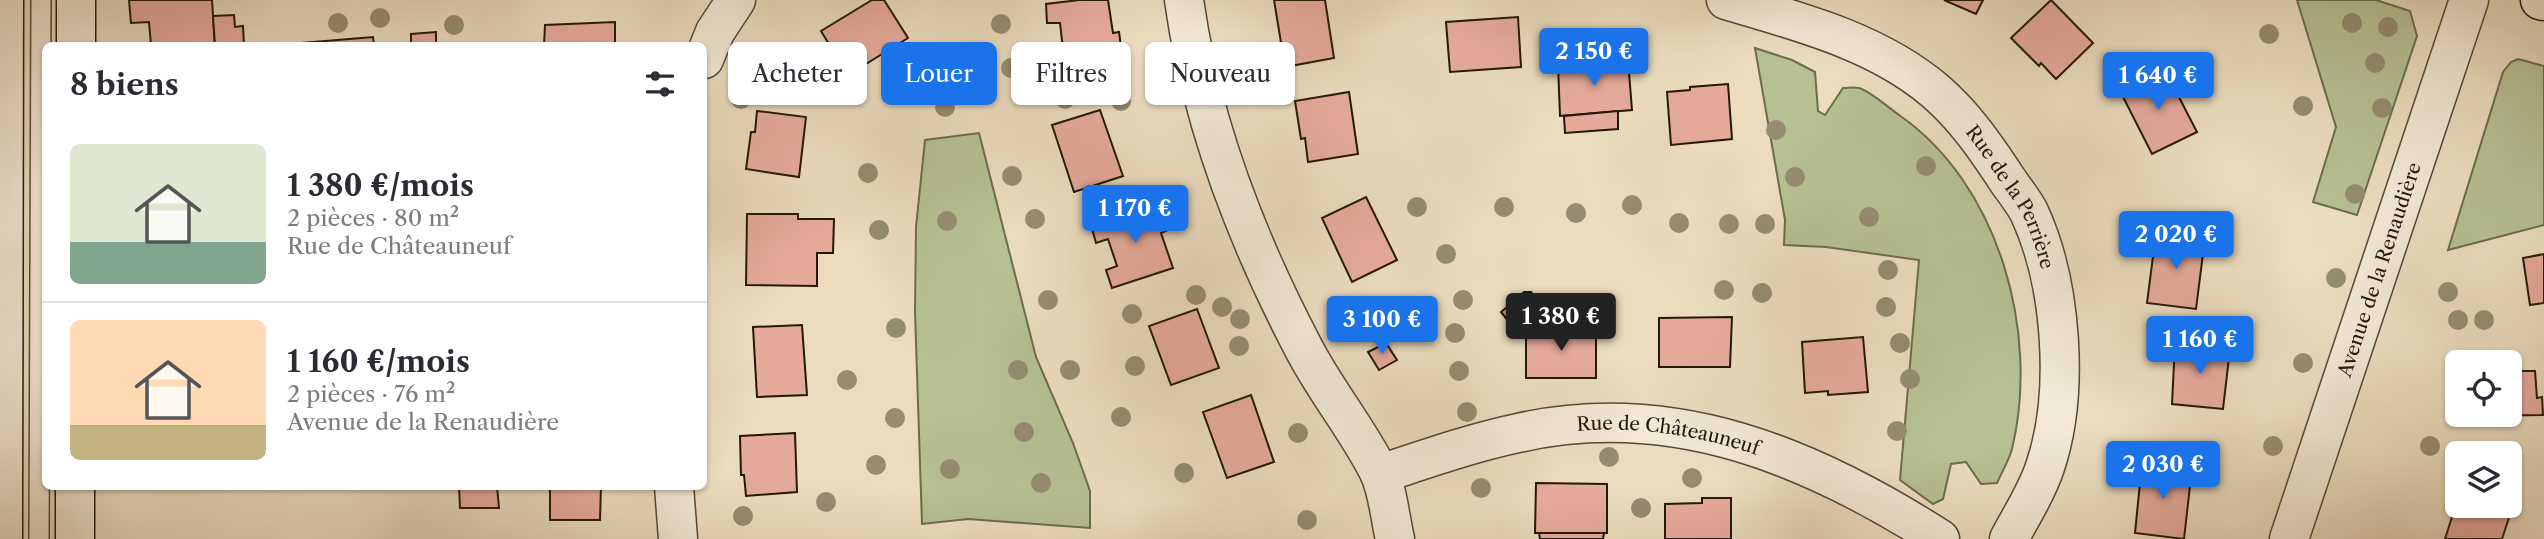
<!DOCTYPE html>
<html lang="fr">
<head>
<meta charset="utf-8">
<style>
  body { margin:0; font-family:"Libre Caslon Text",serif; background:#f7f7f7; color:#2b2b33; height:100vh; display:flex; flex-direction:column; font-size:26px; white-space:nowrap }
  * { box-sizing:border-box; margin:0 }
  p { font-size:23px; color:#7c7c81 }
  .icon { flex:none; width:38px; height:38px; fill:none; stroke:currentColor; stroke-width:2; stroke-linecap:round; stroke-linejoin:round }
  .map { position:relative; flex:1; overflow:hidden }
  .side { position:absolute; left:42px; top:42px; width:665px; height:448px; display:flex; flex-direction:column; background:#fff; border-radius:10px; box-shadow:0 2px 5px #0004 }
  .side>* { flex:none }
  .guide { position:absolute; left:728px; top:42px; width:665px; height:63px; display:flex; gap:14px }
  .tools { position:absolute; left:2445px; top:350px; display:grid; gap:14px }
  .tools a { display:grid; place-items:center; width:77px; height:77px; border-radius:10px; background:#fff; box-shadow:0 2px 5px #0004; font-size:35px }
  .price { position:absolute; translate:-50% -60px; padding:0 16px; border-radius:7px; background:#1a73e8; color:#fff; font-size:23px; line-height:46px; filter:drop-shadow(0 2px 4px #0008) }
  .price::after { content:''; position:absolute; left:50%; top:42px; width:21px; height:16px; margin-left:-10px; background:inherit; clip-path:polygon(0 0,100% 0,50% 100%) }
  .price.on { background:#222; color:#fff }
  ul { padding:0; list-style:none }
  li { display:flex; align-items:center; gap:21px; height:175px; padding:0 28px }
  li+li { border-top:2px solid #e1e1e2 }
  li span { display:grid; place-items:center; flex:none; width:196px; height:140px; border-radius:10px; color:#555 }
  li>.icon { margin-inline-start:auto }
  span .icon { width:84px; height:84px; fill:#fffc; stroke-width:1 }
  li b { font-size:30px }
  h2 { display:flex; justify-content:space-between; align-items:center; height:84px; padding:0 28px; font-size:30px }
  .tag { padding:0 24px; border-radius:10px; background:#fff; box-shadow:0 2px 5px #0004; font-size:24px; line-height:63px }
  .tag.on { background:#1a73e8; color:#fff }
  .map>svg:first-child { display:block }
  .green { fill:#b6c093; stroke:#6c6c4e; stroke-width:2 }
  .building { fill:#e6aa9c; stroke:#231809; stroke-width:2 }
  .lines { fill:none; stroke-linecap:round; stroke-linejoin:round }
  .service-casing { stroke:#554936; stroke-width:22 }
  .minor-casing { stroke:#554936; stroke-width:41 }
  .tertiary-casing { stroke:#554936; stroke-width:41 }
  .secondary-casing { stroke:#231809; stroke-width:41 }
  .service { stroke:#f2e8d5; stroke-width:19 }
  .minor { stroke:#f2e8d5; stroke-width:38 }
  .tertiary { stroke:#f2e8d5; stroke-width:38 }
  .secondary { stroke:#f2e8d5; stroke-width:38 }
  .tree { fill:#958c71 }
  .labels { text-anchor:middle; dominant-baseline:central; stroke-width:5; stroke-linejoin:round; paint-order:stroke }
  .street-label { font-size:19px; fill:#231809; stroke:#f2e8d5 }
</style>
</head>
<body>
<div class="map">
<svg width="2544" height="539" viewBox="0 0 2544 539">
  <rect width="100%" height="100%" fill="#ebdcbf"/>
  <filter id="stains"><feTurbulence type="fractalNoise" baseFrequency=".00286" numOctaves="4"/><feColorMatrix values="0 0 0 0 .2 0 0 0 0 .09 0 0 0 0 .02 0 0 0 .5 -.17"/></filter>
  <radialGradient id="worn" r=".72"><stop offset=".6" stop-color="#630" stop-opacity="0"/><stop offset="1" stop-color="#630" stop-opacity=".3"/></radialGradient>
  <!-- green -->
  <g class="green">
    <path d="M2297,0H2376L2410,11L2417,36L2357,215L2313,202L2336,127Z"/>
    <path d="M1755,48L1792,60L1815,72L1818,111L1825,115L1843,88C1848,88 1855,87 1859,88C1870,91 1889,108 1899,115C1999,184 2040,333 2012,449C2009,460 2002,472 1997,483L1981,484L1966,462L1951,464L1943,499L1933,504L1900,480L1919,260L1826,247L1784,245L1785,220Z"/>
    <path d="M2518,59L2544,66V225L2448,250L2503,72L2511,62Z"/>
    <path d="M979,133L1036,357L1073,443L1090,491V528L968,519L922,524L915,312L916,227L925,140Z"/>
  </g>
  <!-- building -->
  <g class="building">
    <path d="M129,0H212L215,46L151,45L149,22L131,23Z"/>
    <path d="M872,0H884L908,38L848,75L821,31Z"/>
    <path d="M1079,0H1108L1113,33L1119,32L1123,62L1054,71L1052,52L1063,50L1060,23H1047L1046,4Z"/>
    <path d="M1274,0H1325L1334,58L1285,67Z"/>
    <path d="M1944,0H1983L1976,14Z"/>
    <path d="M2051,0L2093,43L2056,79L2041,63L2039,66L2011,38Z"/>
    <path d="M234,15L235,27L243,26L244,46H215L213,16Z"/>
    <path d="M1518,17L1521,67L1450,72L1446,22Z"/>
    <path d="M615,22V46H544L545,25Z"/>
    <path d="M436,32V46H411V34Z"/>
    <path d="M373,37L374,46H302V43Z"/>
    <path d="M1628,60L1632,110L1560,116L1558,65Z"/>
    <path d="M2165,70L2197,132L2152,154L2120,91Z"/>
    <path d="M1728,84L1732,139L1671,145L1667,92L1690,90V87Z"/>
    <path d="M1349,92L1358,154L1308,162L1305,138L1301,139L1295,101Z"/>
    <path d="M1100,110L1123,176L1074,192L1052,125Z"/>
    <path d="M757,111L806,117L799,177L746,169L751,132H755Z"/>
    <path d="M1618,111V129L1565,133L1564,116Z"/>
    <path d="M1366,197L1397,260L1352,282L1322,218Z"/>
    <path d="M1156,203L1166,231L1161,233L1173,268L1112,288L1106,270L1117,266L1108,239L1096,243L1091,225Z"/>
    <path d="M747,214H798V219H834L833,253H817V286L746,285Z"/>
    <path d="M2156,233L2205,238L2196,309L2147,303Z"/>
    <path d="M2544,254V303L2530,305L2523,258Z"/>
    <path d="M1524,292H1531L1546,310L1551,305L1569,328H1514L1501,312Z"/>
    <path d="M1197,309L1219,368L1171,385L1149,326Z"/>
    <path d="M1732,317L1730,367H1659V318Z"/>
    <path d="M802,325L807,395L757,397L753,327Z"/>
    <path d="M1596,327V378H1526V328Z"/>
    <path d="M1863,337L1868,392L1828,395V391L1805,393L1802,342Z"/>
    <path d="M1386,343L1397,360L1379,370L1368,352Z"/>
    <path d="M2175,343L2230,349L2223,409L2172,404Z"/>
    <path d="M2510,371H2535L2537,398L2542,397L2543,415L2483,416L2510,415Z"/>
    <path d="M1251,395L1274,462L1227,478L1203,412Z"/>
    <path d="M795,433L797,492L746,496L744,475H741L740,436Z"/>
    <path d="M2142,463L2192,468L2184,539L2135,533Z"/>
    <path d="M2457,482V502L2452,500Z"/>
    <path d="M1536,483L1607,484V533H1535Z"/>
    <path d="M309,486H360L309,488Z"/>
    <path d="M459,486H497L499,508H460Z"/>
    <path d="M550,486H601L600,520H550Z"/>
    <path d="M2510,496L2515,499L2502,539H2445L2457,501V506H2510Z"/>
    <path d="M1702,498H1731V539H1665V504L1702,503Z"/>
    <path d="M1539,533H1604L1603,539H1540Z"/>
  </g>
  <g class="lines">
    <defs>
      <path id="service" d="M39,539L41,0"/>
      <g id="minor">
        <path d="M1184,0C1201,122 1245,236 1302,345C1324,389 1357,428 1379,472C1388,491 1390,518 1395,539"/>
        <path id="s1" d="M1726,0C1797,21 1876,41 1934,90C1964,115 1987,149 2008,181C2015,191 2023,201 2029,212C2062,283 2070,393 2045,467C2037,492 2021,516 2009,539"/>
        <path d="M704,59L715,32L736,0"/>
        <path id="s2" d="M1380,474C1426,459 1471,443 1518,433C1673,398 1812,457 1940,539"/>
        <path d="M674,486L678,539"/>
      </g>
      <g id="tertiary">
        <path id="s3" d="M2289,539L2469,0"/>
      </g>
      <g id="secondary">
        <path d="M2540,0L2544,1"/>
        <path d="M76,46V0"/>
        <path d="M3,539L4,0"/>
        <path d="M75,539V486"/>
      </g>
    </defs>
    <!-- service casing -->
    <use href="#service" class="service-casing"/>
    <!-- minor casing -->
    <use href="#minor" class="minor-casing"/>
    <!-- tertiary casing -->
    <use href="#tertiary" class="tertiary-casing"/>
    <!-- secondary casing -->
    <use href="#secondary" class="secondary-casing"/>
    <!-- service -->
    <use href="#service" class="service"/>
    <!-- minor -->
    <use href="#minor" class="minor"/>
    <!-- tertiary -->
    <use href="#tertiary" class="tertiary"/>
    <!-- secondary -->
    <use href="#secondary" class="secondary"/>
  </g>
  <!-- trees -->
  <g class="tree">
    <circle cx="380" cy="18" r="10"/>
    <circle cx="338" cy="23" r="10"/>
    <circle cx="2352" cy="23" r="10"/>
    <circle cx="1001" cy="24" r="10"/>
    <circle cx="454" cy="25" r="10"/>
    <circle cx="2388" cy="27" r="10"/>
    <circle cx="2269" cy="34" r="10"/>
    <circle cx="2375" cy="63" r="10"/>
    <circle cx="1011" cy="68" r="10"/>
    <circle cx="757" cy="73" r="10"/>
    <circle cx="905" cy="87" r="10"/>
    <circle cx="741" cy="99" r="10"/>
    <circle cx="1065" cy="99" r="10"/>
    <circle cx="1121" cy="101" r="10"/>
    <circle cx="2303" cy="106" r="10"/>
    <circle cx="945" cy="107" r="10"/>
    <circle cx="2382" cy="108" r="10"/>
    <circle cx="1776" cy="130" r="10"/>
    <circle cx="1926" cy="166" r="10"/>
    <circle cx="868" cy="173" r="10"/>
    <circle cx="1012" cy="176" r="10"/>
    <circle cx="1795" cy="177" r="10"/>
    <circle cx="2355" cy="194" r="10"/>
    <circle cx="1632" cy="205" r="10"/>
    <circle cx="1417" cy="207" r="10"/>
    <circle cx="1504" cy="207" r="10"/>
    <circle cx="1576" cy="213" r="10"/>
    <circle cx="1869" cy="217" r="10"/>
    <circle cx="1035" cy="219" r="10"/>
    <circle cx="947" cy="221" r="10"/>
    <circle cx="1679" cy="223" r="10"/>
    <circle cx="1729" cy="224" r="10"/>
    <circle cx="1765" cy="224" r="10"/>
    <circle cx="879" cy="230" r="10"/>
    <circle cx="1446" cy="254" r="10"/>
    <circle cx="1888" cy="270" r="10"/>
    <circle cx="2336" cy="278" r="10"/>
    <circle cx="1724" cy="290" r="10"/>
    <circle cx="2448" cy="292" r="10"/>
    <circle cx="1762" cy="293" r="10"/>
    <circle cx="1196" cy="295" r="10"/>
    <circle cx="1048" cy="300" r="10"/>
    <circle cx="1463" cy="300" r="10"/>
    <circle cx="1222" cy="307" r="10"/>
    <circle cx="1886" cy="307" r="10"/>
    <circle cx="1132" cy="314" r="10"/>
    <circle cx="1240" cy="319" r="10"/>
    <circle cx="2458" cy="320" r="10"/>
    <circle cx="2484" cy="320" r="10"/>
    <circle cx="896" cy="328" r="10"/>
    <circle cx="1455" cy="333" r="10"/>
    <circle cx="1900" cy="343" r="10"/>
    <circle cx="1239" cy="346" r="10"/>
    <circle cx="2303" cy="363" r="10"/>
    <circle cx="1135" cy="366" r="10"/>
    <circle cx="1018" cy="370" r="10"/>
    <circle cx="1070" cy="370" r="10"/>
    <circle cx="1459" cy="371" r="10"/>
    <circle cx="1910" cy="379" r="10"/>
    <circle cx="847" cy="380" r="10"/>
    <circle cx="1467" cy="412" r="10"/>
    <circle cx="1121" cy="417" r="10"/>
    <circle cx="895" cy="418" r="10"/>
    <circle cx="1897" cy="431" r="10"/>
    <circle cx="1024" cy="432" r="10"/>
    <circle cx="1298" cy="433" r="10"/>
    <circle cx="2273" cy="446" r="10"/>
    <circle cx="2430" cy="446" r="10"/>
    <circle cx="1609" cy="457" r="10"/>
    <circle cx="876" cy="465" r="10"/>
    <circle cx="950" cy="469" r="10"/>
    <circle cx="1184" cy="473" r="10"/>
    <circle cx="1692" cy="478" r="10"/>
    <circle cx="1041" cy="483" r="10"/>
    <circle cx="1481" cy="488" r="10"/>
    <circle cx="826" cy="502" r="10"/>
    <circle cx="1641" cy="508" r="10"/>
    <circle cx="743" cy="516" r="10"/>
    <circle cx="1307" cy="520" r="10"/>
  </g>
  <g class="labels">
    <!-- street labels -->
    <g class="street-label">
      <text stroke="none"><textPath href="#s1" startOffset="362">Rue de la Perrière</textPath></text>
      <text stroke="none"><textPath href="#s3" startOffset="284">Avenue de la Renaudière</textPath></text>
      <text stroke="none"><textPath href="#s2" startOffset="296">Rue de Châteauneuf</textPath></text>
    </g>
  </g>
  <rect width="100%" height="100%" filter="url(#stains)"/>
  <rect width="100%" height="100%" fill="url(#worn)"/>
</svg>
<div class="tools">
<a><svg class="icon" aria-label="locate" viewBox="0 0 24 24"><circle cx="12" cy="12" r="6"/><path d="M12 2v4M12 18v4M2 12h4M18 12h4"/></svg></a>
<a><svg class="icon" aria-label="layers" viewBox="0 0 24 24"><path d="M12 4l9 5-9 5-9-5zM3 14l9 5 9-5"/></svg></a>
</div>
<b class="price" style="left:1594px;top:88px">2 150 €</b>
<b class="price" style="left:2158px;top:112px">1 640 €</b>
<b class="price" style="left:1135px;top:245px">1 170 €</b>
<b class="price" style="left:2176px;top:271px">2 020 €</b>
<b class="price on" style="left:1561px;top:353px">1 380 €</b>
<b class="price" style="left:1382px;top:356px">3 100 €</b>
<b class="price" style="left:2200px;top:376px">1 160 €</b>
<b class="price" style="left:2163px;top:501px">2 030 €</b>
<div class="guide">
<a class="tag">Acheter</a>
<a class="tag on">Louer</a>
<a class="tag">Filtres</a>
<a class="tag">Nouveau</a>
</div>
<section class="side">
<h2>8 biens<svg class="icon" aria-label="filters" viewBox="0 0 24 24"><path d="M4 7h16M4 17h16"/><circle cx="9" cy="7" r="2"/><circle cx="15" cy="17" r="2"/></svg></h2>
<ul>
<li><span style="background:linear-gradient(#dfe7d0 70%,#7fa58c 0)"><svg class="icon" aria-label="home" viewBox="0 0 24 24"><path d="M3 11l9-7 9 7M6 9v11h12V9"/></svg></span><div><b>1 380 €/mois</b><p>2 pièces · 80 m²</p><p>Rue de Châteauneuf</p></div></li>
<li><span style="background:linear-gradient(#ffd9b3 75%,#c2b280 0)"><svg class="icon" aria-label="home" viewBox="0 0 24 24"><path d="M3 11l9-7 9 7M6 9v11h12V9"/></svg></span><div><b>1 160 €/mois</b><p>2 pièces · 76 m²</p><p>Avenue de la Renaudière</p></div></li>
</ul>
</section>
</div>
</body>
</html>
